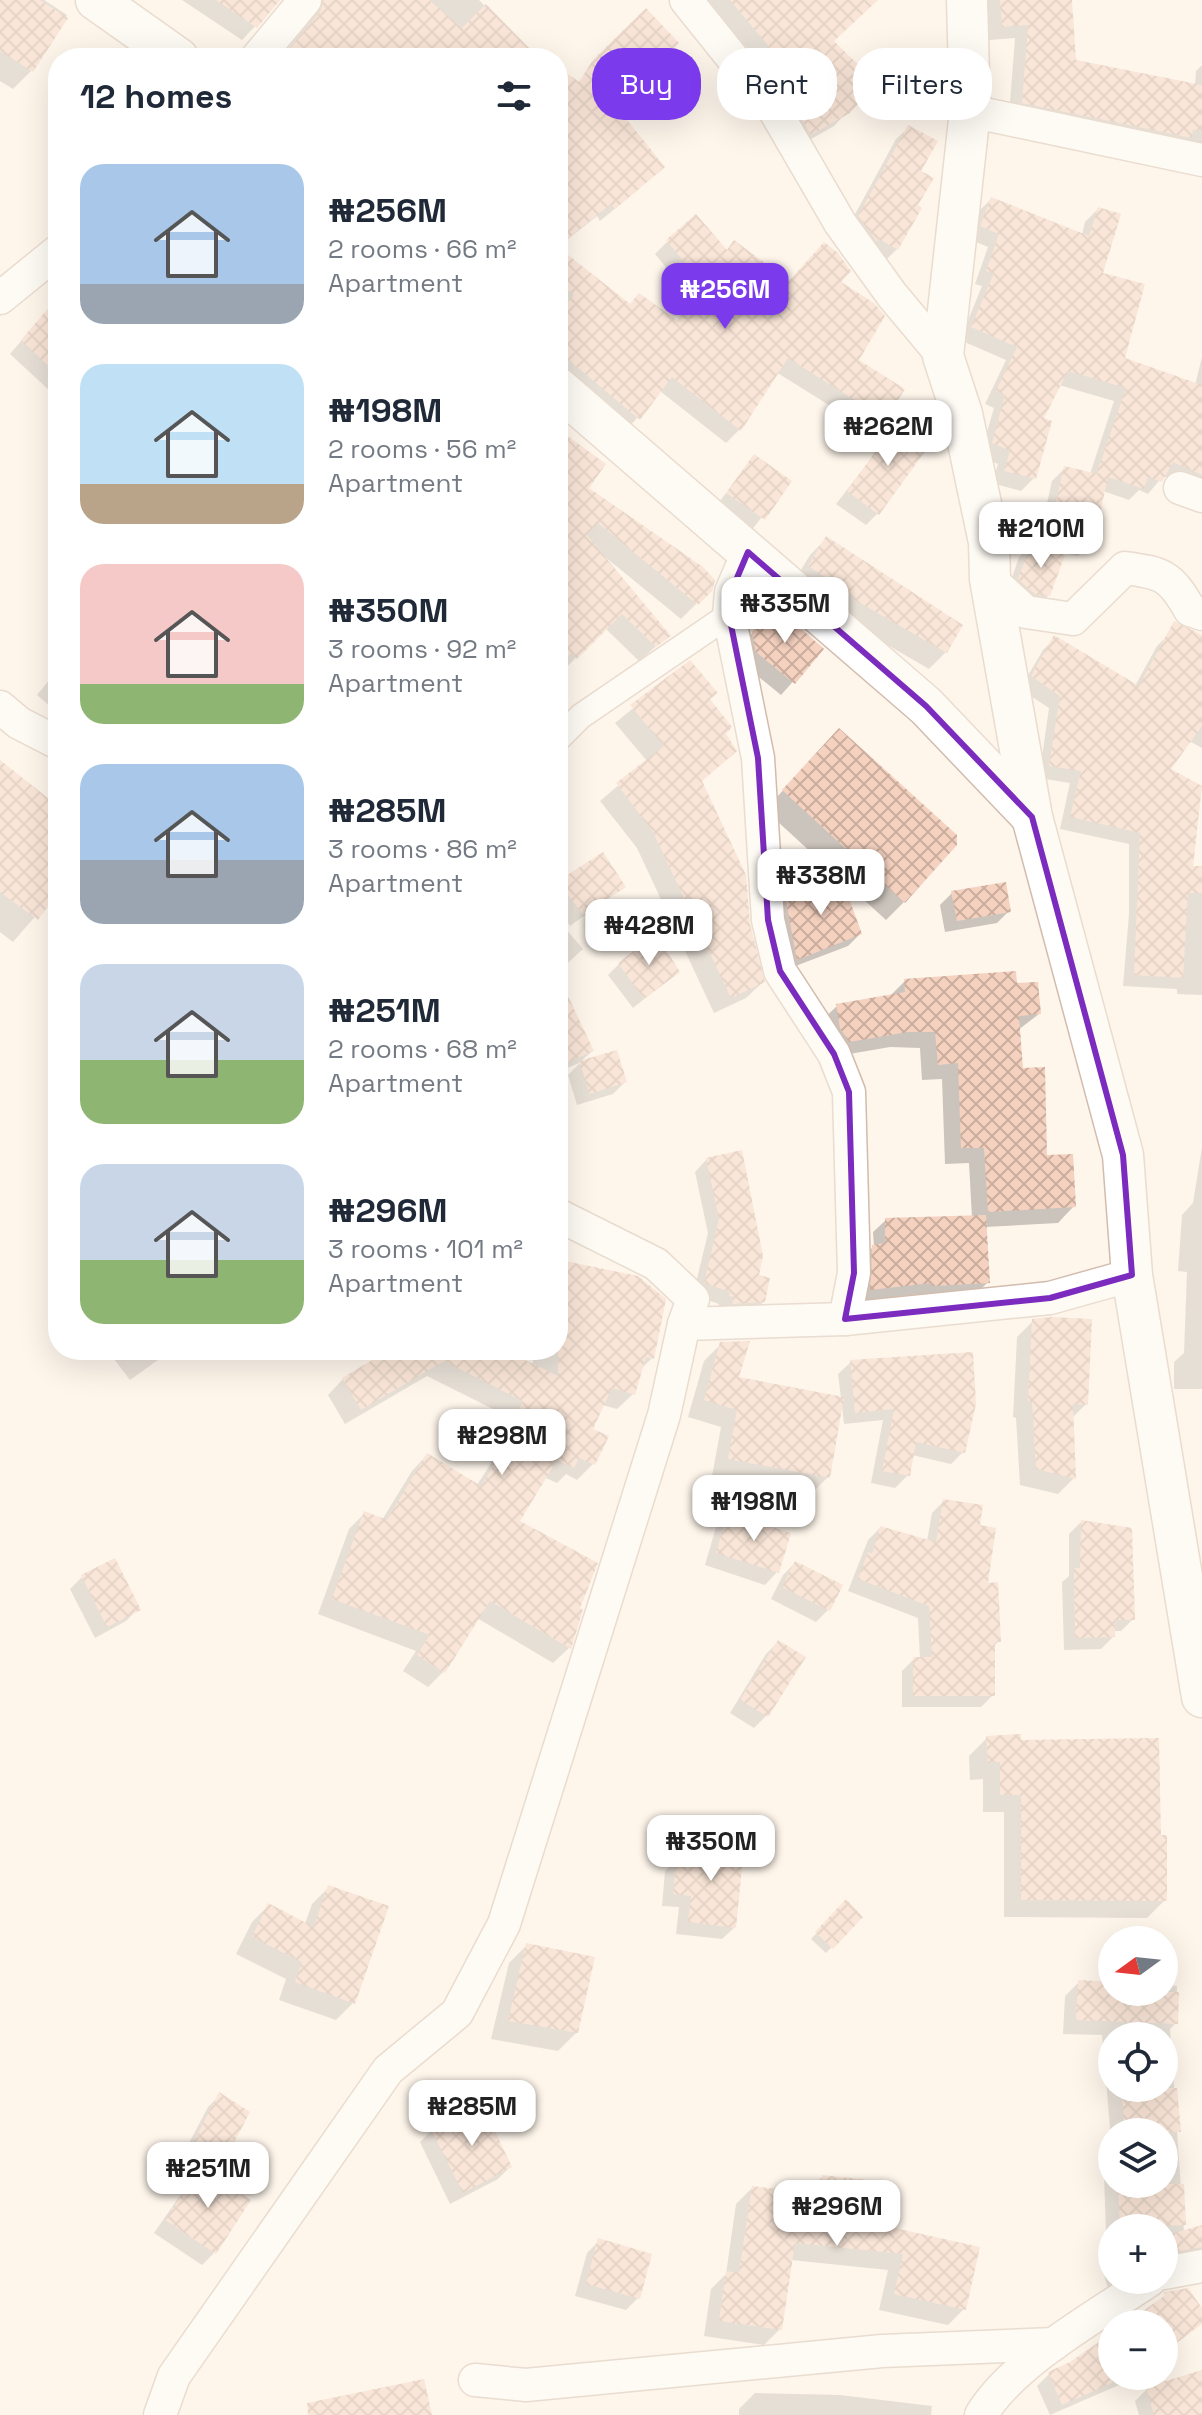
<!DOCTYPE html>
<html lang="en">
<head>
<meta charset="utf-8">
<style>
  body { margin:0; font-family:"Space Grotesk",sans-serif; background:#f6f6f7; color:#1f2937; height:100vh; display:flex; flex-direction:column; font-size:30px; white-space:nowrap }
  * { box-sizing:border-box; margin:0 }
  p { font-size:26px; color:#747a83 }
  .icon { flex:none; width:44px; height:44px; fill:none; stroke:currentColor; stroke-width:2; stroke-linecap:round; stroke-linejoin:round }
  .map { position:relative; flex:1; overflow:hidden }
  .drawer { position:absolute; left:48px; top:48px; width:520px; height:1312px; display:flex; flex-direction:column; background:#fff; border-radius:32px; box-shadow:0 8px 32px #0002 }
  .drawer>* { flex:none }
  .guide { position:absolute; left:592px; top:48px; width:490px; height:72px; display:flex; gap:16px }
  .needle { width:52px; rotate:255deg }
  .buttons { position:absolute; left:1098px; top:1926px; display:grid; gap:16px }
  .buttons a { display:grid; place-items:center; width:80px; height:80px; border-radius:50%; background:#fff; box-shadow:0 8px 32px #0002; font-size:40px }
  .price { position:absolute; translate:-50% -68px; padding:0 18px; border-radius:16px; background:#fff; color:#222; font-size:26px; line-height:52px; filter:drop-shadow(0 2px 4px #0008) }
  .price::after { content:''; position:absolute; left:50%; top:48px; width:24px; height:18px; margin-left:-12px; background:inherit; clip-path:polygon(0 0,100% 0,50% 100%) }
  .price.current { background:#7c3aed; color:#fff }
  ul { padding:0; list-style:none }
  li { display:flex; align-items:center; gap:24px; height:200px; padding:0 32px }
  li span { display:grid; place-items:center; flex:none; width:224px; height:160px; border-radius:24px; color:#555 }
  li>.icon { margin-inline-start:auto }
  span .icon { width:96px; height:96px; fill:#fffc; stroke-width:1 }
  li b { font-size:34px }
  h2 { display:flex; justify-content:space-between; align-items:center; height:96px; padding:0 32px; font-size:34px }
  .chip { padding:0 28px; border-radius:32px; background:#fff; box-shadow:0 8px 32px #0002; font-size:28px; line-height:72px }
  .chip.current { background:#7c3aed; color:#fff }
  .map>svg:first-child { display:block }
  .shadow { fill:#0003; fill-rule:evenodd }
  .building { fill:url(#building-cross-hatch) }
  .lines { fill:none; stroke-linecap:round; stroke-linejoin:round }
  .pedestrian-casing { stroke:#d2bcae; stroke-width:27 }
  .minor-casing { stroke:#d2bcae; stroke-width:35 }
  .tertiary-casing { stroke:#d2bcae; stroke-width:43 }
  .pedestrian { stroke:#fff; stroke-width:24 }
  .minor { stroke:#fff; stroke-width:32 }
  .tertiary { stroke:#fff; stroke-width:40 }
  .marked { fill:none; stroke:#7b2cbf; stroke-width:6; stroke-linejoin:round }
</style>
</head>
<body>
<div class="map">
<svg width="1202" height="2415" viewBox="0 0 1202 2415">
  <defs>
    <pattern id="building-cross-hatch" width="8" height="8" patternUnits="userSpaceOnUse" patternTransform="scale(2)"><rect width="8" height="8" fill="#f5d2c0"/><path d="M0 0l8 8M0 8l8-8" fill="none" stroke="#cbad9e"/></pattern>
  </defs>
  <rect width="100%" height="100%" fill="#fef5eb"/>
  <!-- shadow -->
  <g class="shadow">
    <path d="M0,0H44L67,15L31,71L13,89L0,81Z"/>
    <path d="M182,0H280L242,40Z"/>
    <path d="M305,0H479L536,58H281L311,19Z"/>
    <path d="M693,0H876L831,42L848,111L834,126L797,147L779,115L792,102L706,0Z"/>
    <path d="M986,0H1070L1074,62L1195,86L1196,71L1202,65V146L1009,116L1015,38L989,40Z"/>
    <path d="M558,80L640,188L600,221L597,216L558,247Z"/>
    <path d="M909,127L918,171L916,206L897,249L885,261L847,229L896,139Z"/>
    <path d="M991,199L1082,235L1085,222L1098,209L1101,275L1123,360L1195,385L1202,357V492L1163,476L1148,494L1139,490L1129,500L1103,491L1091,544L1078,556L1064,553L1049,595L1036,608L1007,592L1019,557L1031,545L1037,547L1052,481L1065,468L1090,474L1114,401L1059,385L1041,420L1034,478L1021,491L992,483L998,464L980,456L994,408L985,404L1006,360L960,340L982,286L975,284L988,247L969,239L978,212Z"/>
    <path d="M668,241L726,251L734,243L789,283L838,282L856,360L885,419L872,432L776,372L739,430L726,443L660,391L625,432L558,375V314L562,309L558,306V249L629,305L676,322L693,300L655,254Z"/>
    <path d="M58,298V383L50,391L10,354Z"/>
    <path d="M897,425L878,513L866,525L836,504Z"/>
    <path d="M558,442L586,488L710,590L681,619L604,556L668,636L639,661L605,628L561,673L558,670Z"/>
    <path d="M754,457L789,482L751,531L716,506Z"/>
    <path d="M826,539L946,652L929,669L838,616L793,583L810,555Z"/>
    <path d="M774,608L822,649L781,695L744,665L741,646Z"/>
    <path d="M1169,634L1202,653V748L1189,741L1169,770L1202,788L1139,902L1202,872V995L1177,994V989L1123,986L1129,914V844L1060,829L1070,783L1039,778L1049,708L1020,689L1043,650L1055,638L1135,686L1157,646Z"/>
    <path d="M690,662L708,700L700,782L763,982L746,998L714,1013L637,848L600,801L647,761L615,723Z"/>
    <path d="M58,669V713L37,695Z"/>
    <path d="M821,749L904,902L886,920L839,877L860,934L848,946L785,970L774,909L787,897L838,877L765,810Z"/>
    <path d="M0,770L48,801L58,791V890L13,942L0,932Z"/>
    <path d="M603,855L624,887L570,926L558,909V884Z"/>
    <path d="M952,893L1009,911L997,923L945,932L940,905Z"/>
    <path d="M558,920L583,949L558,972Z"/>
    <path d="M619,964L678,972L633,1008L608,975Z"/>
    <path d="M558,980L592,1051L579,1063L558,1072Z"/>
    <path d="M905,981L1015,986L1039,1014L1018,1030L1021,1070L1045,1157L1074,1206L1058,1223L985,1227L988,1282L976,1294L920,1297V1294L859,1301L861,1259L874,1246L873,1232L886,1220L972,1218L969,1163L945,1164L942,1079L922,1080L920,1048L890,1047L832,1057L820,1022L837,1006L889,997Z"/>
    <path d="M580,1063L625,1082L613,1094L577,1105L568,1075Z"/>
    <path d="M1202,1147V1389H1174V1362L1184,1353L1187,1272L1178,1271L1182,1215L1193,1203Z"/>
    <path d="M707,1159L757,1277L764,1301L751,1314L718,1307L719,1304L693,1295L708,1233L695,1172Z"/>
    <path d="M558,1262L637,1278L652,1358L640,1370L633,1394L617,1409L602,1405L591,1430L593,1464L577,1480L566,1474L557,1483L544,1477L517,1521L581,1611L569,1648L553,1663L477,1618L443,1672L428,1687L403,1671L416,1651L318,1614L349,1529L364,1514L382,1520L412,1471L427,1455L477,1485L497,1454L493,1452L509,1417L427,1376L345,1424L328,1395L343,1379L393,1350H501L532,1366L535,1350H558Z"/>
    <path d="M1033,1321L1086,1404L1072,1418L1074,1478L1058,1494L1020,1485L1016,1418L1013,1417L1017,1337Z"/>
    <path d="M721,1344L737,1379L841,1398L838,1374L851,1362L963,1452L951,1464L912,1455L908,1475L895,1488L871,1483L883,1420L844,1424L842,1406L828,1477L811,1494L712,1476L721,1427L688,1417L704,1361Z"/>
    <path d="M107,1350H172L130,1380Z"/>
    <path d="M944,1501L977,1527L999,1641L993,1647V1695L981,1707H902V1671L914,1659H920L918,1618L848,1591L868,1540L880,1528L927,1541L932,1513Z"/>
    <path d="M728,1515L777,1572L765,1585L705,1565L716,1527Z"/>
    <path d="M1081,1522L1133,1619L1121,1631H1113V1637L1101,1649L1064,1650L1062,1582L1069,1576V1534Z"/>
    <path d="M795,1563L828,1610L816,1622L771,1599L783,1575Z"/>
    <path d="M82,1577L138,1609L126,1621L95,1638L70,1589Z"/>
    <path d="M778,1642L803,1657L766,1716L754,1728L730,1713L766,1654Z"/>
    <path d="M987,1738L1019,1742L1159,1837L1165,1900L1147,1918L1004,1917V1812H983V1779L970,1780L969,1756Z"/>
    <path d="M697,1843L735,1927L722,1939L676,1934L679,1907L662,1906L665,1871L678,1859L684,1860Z"/>
    <path d="M329,1887L353,2003L336,2020L279,2000L286,1979L236,1954L252,1922L269,1905L305,1924L312,1904Z"/>
    <path d="M846,1902L861,1917L826,1953L811,1939Z"/>
    <path d="M527,1945L577,2032L558,2051L491,2039L509,1963Z"/>
    <path d="M1079,1982L1112,1984V1992H1164V1985L1177,1986L1176,2023L1170,2029L1184,2232L1202,2227V2263L1164,2264V2228H1112V2280H1122L1108,2288L1101,2266L1107,2260L1104,2176L1112,2168V2184H1164V2132H1112V2151L1102,2035L1063,2034L1065,1996ZM1112,2036H1164V2088H1112Z"/>
    <path d="M220,2095L219,2168L210,2176L214,2253L202,2265L154,2233L195,2174L178,2164L208,2107Z"/>
    <path d="M432,2130L510,2167L498,2179L450,2204L420,2142Z"/>
    <path d="M822,2177L888,2229L964,2309L948,2325L879,2310L888,2270L791,2260L780,2329L764,2345L704,2336L711,2289L726,2274L736,2204L752,2188L806,2193Z"/>
    <path d="M599,2241L638,2298L626,2310L575,2296L587,2253Z"/>
    <path d="M1202,2312V2323L1164,2353V2324H1128Z"/>
    <path d="M1112,2346V2376H1132L1119,2385L1050,2415L1037,2386L1049,2374Z"/>
    <path d="M1202,2372V2415H1139L1135,2401L1147,2389Z"/>
    <path d="M755,2393L840,2395L932,2406L931,2415H739V2409Z"/>
  </g>
  <!-- building -->
  <g class="building">
    <path d="M0,0H40L68,18L33,72L0,51Z"/>
    <path d="M216,0H280L257,28Z"/>
    <path d="M324,0H429L462,28L486,4L539,58H294L287,52L320,12Z"/>
    <path d="M730,0H878L834,41L877,83L850,113L811,135L790,100L806,91Z"/>
    <path d="M1000,0H1072L1076,60L1202,85V131L1193,130L1192,138L1022,103L1028,25L1002,27Z"/>
    <path d="M646,8L679,43L615,105L665,167L615,209L611,204L558,246V67L579,82L593,60Z"/>
    <path d="M908,125L938,141L921,171L934,178L918,205L922,208L898,250L879,239L877,242L858,216Z"/>
    <path d="M991,197L1089,236L1098,207L1121,214L1103,273L1145,284L1125,358L1202,385V475L1173,462L1162,482L1148,477L1144,489L1108,477L1093,545L1049,534L1064,466L1102,475L1097,473L1126,388L1068,371L1044,418L1052,421L1036,479L1004,471L1010,451L992,443L1005,395L996,391L1017,347L971,327L994,273L986,271L999,234L980,226Z"/>
    <path d="M696,214L727,250L734,240L789,281L824,242L838,253L851,271L841,282L874,303L885,316L859,360L905,389L886,420L788,358L741,431L672,377L640,420L558,351V314L574,295L558,283V247L630,304L639,293L678,321L704,285L666,240Z"/>
    <path d="M58,297V375L21,340Z"/>
    <path d="M897,422L929,446L879,515L847,491Z"/>
    <path d="M558,429L606,464L589,488L703,567L715,580L712,591L698,605L598,523L587,535L671,636L656,647L622,614L577,659L571,653L558,668Z"/>
    <path d="M754,454L792,481L765,520L726,493Z"/>
    <path d="M826,536L963,625L947,653L853,599L854,596L808,566Z"/>
    <path d="M1031,543L1065,555L1050,596L1035,594L1018,579Z"/>
    <path d="M774,605L824,649L795,684L756,652L752,632Z"/>
    <path d="M1174,621L1202,635V726L1171,769L1202,786L1193,866H1202V893H1188L1183,978L1134,975L1140,833L1070,817L1081,771L1049,766L1060,696L1031,676L1054,635L1139,686Z"/>
    <path d="M690,660L718,693L710,699L732,727L726,734L737,751L702,781L746,875L750,924L765,982L731,998L653,832L616,783L664,746L630,705Z"/>
    <path d="M839,728L957,835V845L905,903L782,790Z"/>
    <path d="M0,760L58,806V893L38,920L0,892Z"/>
    <path d="M603,852L626,887L583,915L558,881Z"/>
    <path d="M840,874L862,934L797,960L785,895Z"/>
    <path d="M1006,882L1011,912L957,921L951,891Z"/>
    <path d="M656,934L680,972L644,999L618,963Z"/>
    <path d="M1016,971L1017,983L1038,982L1041,1014L1019,1016L1023,1068L1045,1067L1047,1155L1073,1154L1076,1207L988,1212L984,1148H961L958,1063L938,1065L935,1032H908L849,1042L840,1028L836,1004L905,992L904,979Z"/>
    <path d="M558,975L594,1051L566,1063L558,1046Z"/>
    <path d="M617,1050L627,1082L590,1094L579,1061Z"/>
    <path d="M742,1150L763,1256L759,1275L770,1278L765,1302L732,1304L734,1297L729,1296L730,1292L704,1283L719,1219L706,1158Z"/>
    <path d="M986,1215L990,1283L932,1286L931,1283L870,1290L872,1245L885,1243V1218Z"/>
    <path d="M565,1261L638,1276L666,1299L654,1359L646,1357L635,1395L612,1388L593,1429L609,1436L595,1465L579,1458L574,1468L557,1460L520,1521L598,1563L580,1608L583,1610L571,1649L490,1601L445,1673L417,1655L430,1635L332,1599L364,1511L387,1520L427,1453L481,1486L511,1438L507,1436L523,1401L444,1361L361,1410L342,1378L389,1350H505L558,1376V1294Z"/>
    <path d="M1051,1317L1092,1319L1088,1405L1073,1404L1076,1479L1036,1469L1032,1402H1028L1032,1319Z"/>
    <path d="M750,1341L739,1377L844,1397L830,1478L728,1459L737,1410L704,1400L720,1342Z"/>
    <path d="M973,1352L976,1404L965,1453L916,1442L910,1476L882,1471L894,1409L855,1413L850,1360Z"/>
    <path d="M943,1499L983,1505L980,1525L996,1528L988,1583L998,1582L1001,1642H995V1696H913V1657H932L929,1606L858,1579L868,1552L872,1554L880,1526L936,1542Z"/>
    <path d="M728,1513L791,1533L779,1573L716,1553Z"/>
    <path d="M1081,1520L1132,1528L1135,1620H1115V1637L1075,1638L1074,1568H1080Z"/>
    <path d="M115,1558L141,1610L107,1627L81,1575Z"/>
    <path d="M795,1561L843,1585L830,1611L782,1587Z"/>
    <path d="M778,1640L806,1657L768,1717L740,1700Z"/>
    <path d="M1021,1734V1740L1159,1738L1161,1835H1167V1901L1021,1900V1795H1000V1762L988,1763L986,1736Z"/>
    <path d="M696,1841L744,1847L736,1928L688,1922L691,1896L673,1894L677,1857L694,1859Z"/>
    <path d="M328,1885L389,1906L355,2004L295,1982L302,1962L252,1937L268,1903L314,1927Z"/>
    <path d="M846,1899L863,1917L833,1949L815,1932Z"/>
    <path d="M526,1943L595,1957L578,2033L508,2021Z"/>
    <path d="M1078,1980L1112,1982V1992H1179L1178,2024L1076,2020Z"/>
    <path d="M1121,2088H1177L1181,2132H1125Z"/>
    <path d="M219,2092L250,2112L220,2169L189,2152Z"/>
    <path d="M481,2102L512,2167L463,2193L431,2129Z"/>
    <path d="M200,2167L251,2200L216,2254L165,2220Z"/>
    <path d="M822,2175L895,2183L890,2227L980,2247L966,2310L894,2294L903,2254L795,2243L782,2330L719,2321L726,2271L739,2273L752,2186L820,2194Z"/>
    <path d="M1118,2184H1184L1186,2225L1120,2228Z"/>
    <path d="M1202,2225V2247L1164,2254V2236Z"/>
    <path d="M598,2238L652,2254L640,2299L586,2284Z"/>
    <path d="M1188,2288L1202,2308V2324L1164,2352V2324H1125L1164,2296V2292Z"/>
    <path d="M1112,2333V2383L1062,2405L1048,2372L1070,2362Z"/>
    <path d="M1202,2370V2415H1154L1146,2387Z"/>
    <path d="M424,2379L432,2415H308L307,2403Z"/>
  </g>
  <g class="lines">
    <defs>
      <path id="pedestrian" d="M558,739L581,716L729,615"/>
      <g id="minor">
        <path d="M686,0L775,111L840,223L892,295L943,356"/>
        <path d="M257,58L305,0"/>
        <path d="M970,111L1202,160"/>
        <path d="M0,298L58,251"/>
        <path d="M1180,488L1202,496"/>
        <path d="M748,552L731,592L729,615L758,758L768,920L780,971L834,1054L849,1092L854,1273L845,1319"/>
        <path d="M990,579L1026,612L1073,619L1125,568C1163,573 1171,576 1190,610L1202,614"/>
        <path d="M0,707L19,723L58,743"/>
        <path d="M558,1215L656,1264L693,1299L684,1324L845,1319L1050,1298L1132,1275"/>
        <path d="M1164,2273L1202,2266"/>
        <path d="M475,2380L526,2385L882,2351L1054,2344"/>
        <path d="M160,2415L174,2376L388,2070L457,2013L504,1924L664,1415L684,1324"/>
        <path d="M981,2415C1013,2362 1098,2315 1150,2280"/>
      </g>
      <g id="tertiary">
        <path d="M96,0L178,58"/>
        <path d="M967,0L970,111L943,356L962,414L989,542L990,579L1032,817L1123,1155L1132,1275L1202,1697"/>
        <path d="M558,388L926,706L1032,817"/>
      </g>
    </defs>
    <!-- pedestrian casing -->
    <use href="#pedestrian" class="pedestrian-casing"/>
    <!-- minor casing -->
    <use href="#minor" class="minor-casing"/>
    <!-- tertiary casing -->
    <use href="#tertiary" class="tertiary-casing"/>
    <!-- pedestrian -->
    <use href="#pedestrian" class="pedestrian"/>
    <!-- minor -->
    <use href="#minor" class="minor"/>
    <!-- tertiary -->
    <use href="#tertiary" class="tertiary"/>
  </g>
  <!-- marked area -->
  <path d="M0 0H1202V2415H0ZM748,552L926,706L1032,817L1123,1155L1132,1275L1050,1298L845,1319L854,1273L849,1092L834,1054L780,971L768,920L758,758L729,615L731,592Z" fill="#fef5eb" fill-opacity=".55" fill-rule="evenodd"/>
  <path class="marked" d="M748,552L926,706L1032,817L1123,1155L1132,1275L1050,1298L845,1319L854,1273L849,1092L834,1054L780,971L768,920L758,758L729,615L731,592Z"/>
</svg>
<div class="buttons">
<a><svg class="needle" viewBox="-14 -14 28 28"><path d="M0-13l5 13h-10z" fill="#e53935"/><path d="M0 13l5-13h-10z" fill="#747a83"/></svg></a>
<a><svg class="icon" aria-label="locate" viewBox="0 0 24 24"><circle cx="12" cy="12" r="6"/><path d="M12 2v4M12 18v4M2 12h4M18 12h4"/></svg></a>
<a><svg class="icon" aria-label="layers" viewBox="0 0 24 24"><path d="M12 4l9 5-9 5-9-5zM3 14l9 5 9-5"/></svg></a>
<a>+</a>
<a>−</a>
</div>
<b class="price current" style="left:725px;top:331px">₦256M</b>
<b class="price" style="left:888px;top:468px">₦262M</b>
<b class="price" style="left:1041px;top:570px">₦210M</b>
<b class="price" style="left:785px;top:645px">₦335M</b>
<b class="price" style="left:821px;top:917px">₦338M</b>
<b class="price" style="left:649px;top:967px">₦428M</b>
<b class="price" style="left:502px;top:1477px">₦298M</b>
<b class="price" style="left:754px;top:1543px">₦198M</b>
<b class="price" style="left:711px;top:1883px">₦350M</b>
<b class="price" style="left:472px;top:2148px">₦285M</b>
<b class="price" style="left:208px;top:2210px">₦251M</b>
<b class="price" style="left:837px;top:2248px">₦296M</b>
<div class="guide">
<a class="chip current">Buy</a>
<a class="chip">Rent</a>
<a class="chip">Filters</a>
</div>
<section class="drawer">
<h2>12 homes<svg class="icon" aria-label="filters" viewBox="0 0 24 24"><path d="M4 7h16M4 17h16"/><circle cx="9" cy="7" r="2"/><circle cx="15" cy="17" r="2"/></svg></h2>
<ul>
<li><span style="background:linear-gradient(#a9c7e8 75%,#9aa5b1 0)"><svg class="icon" aria-label="home" viewBox="0 0 24 24"><path d="M3 11l9-7 9 7M6 9v11h12V9"/></svg></span><div><b>₦256M</b><p>2 rooms · 66 m²</p><p>Apartment</p></div></li>
<li><span style="background:linear-gradient(#bfe0f5 75%,#b9a48a 0)"><svg class="icon" aria-label="home" viewBox="0 0 24 24"><path d="M3 11l9-7 9 7M6 9v11h12V9"/></svg></span><div><b>₦198M</b><p>2 rooms · 56 m²</p><p>Apartment</p></div></li>
<li><span style="background:linear-gradient(#f6c9c9 75%,#8fb573 0)"><svg class="icon" aria-label="home" viewBox="0 0 24 24"><path d="M3 11l9-7 9 7M6 9v11h12V9"/></svg></span><div><b>₦350M</b><p>3 rooms · 92 m²</p><p>Apartment</p></div></li>
<li><span style="background:linear-gradient(#a9c7e8 60%,#9aa5b1 0)"><svg class="icon" aria-label="home" viewBox="0 0 24 24"><path d="M3 11l9-7 9 7M6 9v11h12V9"/></svg></span><div><b>₦285M</b><p>3 rooms · 86 m²</p><p>Apartment</p></div></li>
<li><span style="background:linear-gradient(#c9d6e8 60%,#8fb573 0)"><svg class="icon" aria-label="home" viewBox="0 0 24 24"><path d="M3 11l9-7 9 7M6 9v11h12V9"/></svg></span><div><b>₦251M</b><p>2 rooms · 68 m²</p><p>Apartment</p></div></li>
<li><span style="background:linear-gradient(#c9d6e8 60%,#8fb573 0)"><svg class="icon" aria-label="home" viewBox="0 0 24 24"><path d="M3 11l9-7 9 7M6 9v11h12V9"/></svg></span><div><b>₦296M</b><p>3 rooms · 101 m²</p><p>Apartment</p></div></li>
</ul>
</section>
</div>
</body>
</html>
